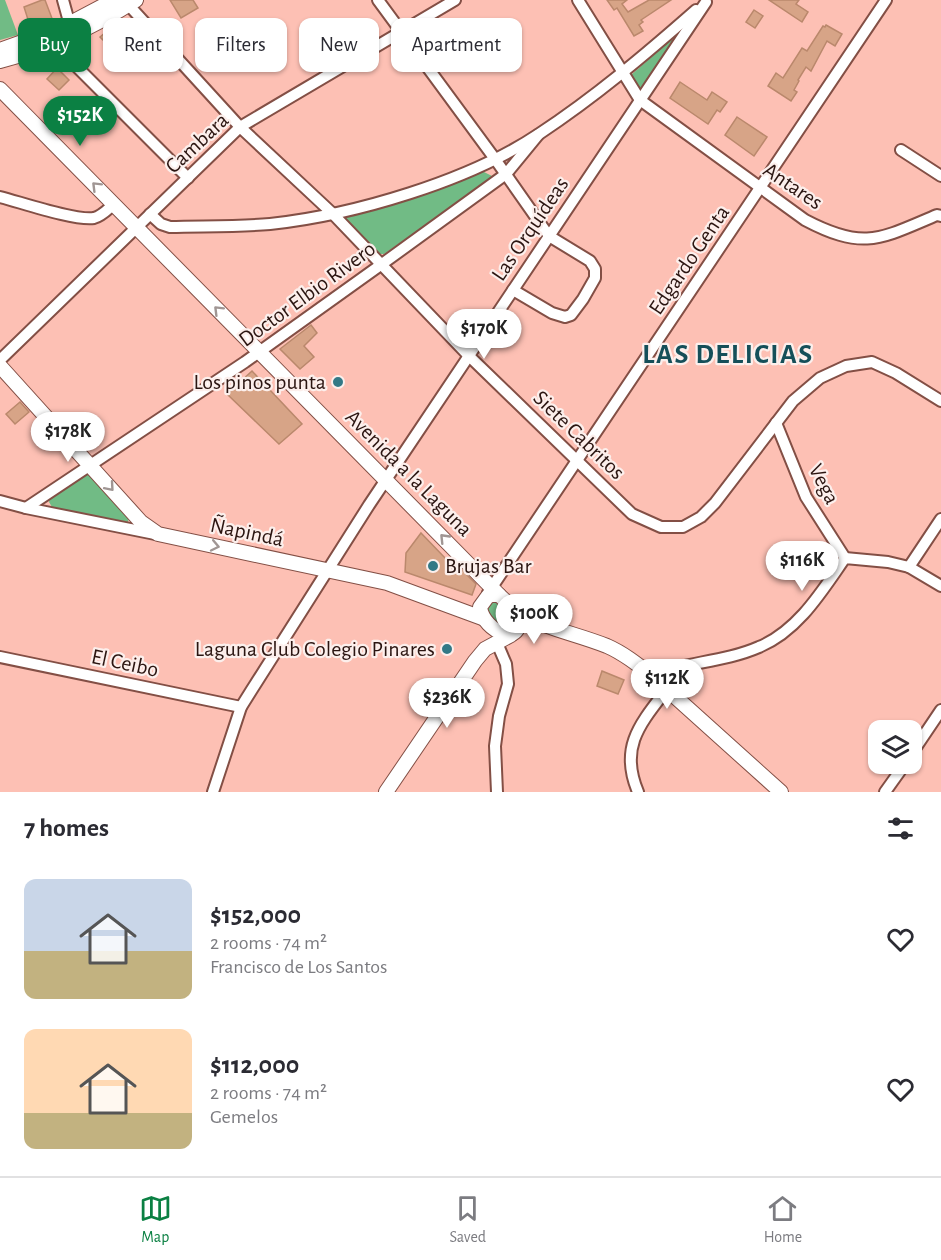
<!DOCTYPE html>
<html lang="en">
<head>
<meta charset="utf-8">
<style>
  body { margin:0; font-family:"Alegreya Sans",sans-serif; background:#f7f7f7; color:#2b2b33; height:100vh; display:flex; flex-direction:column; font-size:22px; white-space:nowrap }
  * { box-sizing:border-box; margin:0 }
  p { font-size:20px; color:#7c7c81 }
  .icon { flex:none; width:33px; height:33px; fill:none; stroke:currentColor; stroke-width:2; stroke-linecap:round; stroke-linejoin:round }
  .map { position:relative; height:792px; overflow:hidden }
  .drawer { display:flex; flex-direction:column; background:#fff; flex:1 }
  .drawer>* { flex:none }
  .guide { position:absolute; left:18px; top:18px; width:600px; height:54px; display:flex; gap:12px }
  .controls { position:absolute; left:868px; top:720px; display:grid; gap:12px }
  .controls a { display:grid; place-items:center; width:54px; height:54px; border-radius:12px; background:#fff; box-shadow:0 2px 4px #0004; font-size:30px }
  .price { position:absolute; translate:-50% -51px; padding:0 14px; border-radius:21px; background:#fff; color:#222; font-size:20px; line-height:39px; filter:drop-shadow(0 2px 3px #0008) }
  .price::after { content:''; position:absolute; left:50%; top:36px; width:18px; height:14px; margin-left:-9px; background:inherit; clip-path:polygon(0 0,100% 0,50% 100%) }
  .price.selected { background:#0b8043; color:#fff }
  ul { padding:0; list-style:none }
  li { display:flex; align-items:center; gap:18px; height:150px; padding:0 24px }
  li span { display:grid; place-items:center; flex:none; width:168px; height:120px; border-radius:12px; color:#555 }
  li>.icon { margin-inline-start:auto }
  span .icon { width:72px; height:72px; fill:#fffc; stroke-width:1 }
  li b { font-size:26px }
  h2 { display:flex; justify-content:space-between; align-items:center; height:72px; padding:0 24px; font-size:26px }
  .chip { padding:0 21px; border-radius:12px; background:#fff; box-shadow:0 2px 4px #0004; font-size:21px; line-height:54px }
  .chip.selected { background:#0b8043; color:#fff }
  .menu { display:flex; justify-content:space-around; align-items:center; height:84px; border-top:2px solid #e1e1e2; background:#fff; font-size:16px; color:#7c7c81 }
  .menu a { display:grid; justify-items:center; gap:3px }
  .menu .selected { color:#0b8043 }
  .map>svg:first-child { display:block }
  .green { fill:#71bb85 }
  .building { fill:#d7a487; stroke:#ba886c; stroke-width:1.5 }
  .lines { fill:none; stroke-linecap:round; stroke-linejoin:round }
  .street-casing { stroke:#834f45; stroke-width:14 }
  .secondary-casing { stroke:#834f45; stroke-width:16 }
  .street { stroke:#fff; stroke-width:10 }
  .secondary { stroke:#fff; stroke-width:14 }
  .oneway { stroke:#a09694 }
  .poi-dot { fill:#337986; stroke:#fcefec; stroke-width:2 }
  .labels { text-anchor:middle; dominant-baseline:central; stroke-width:4.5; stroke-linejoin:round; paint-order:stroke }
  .street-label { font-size:22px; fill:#2b1511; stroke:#fcefec }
  .poi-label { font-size:22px; fill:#2b1511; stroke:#fcefec; text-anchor:end }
  .district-label { font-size:28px; font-weight:bold; letter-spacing:1.5px; fill:#154f59; stroke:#fcefec }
</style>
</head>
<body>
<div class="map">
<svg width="941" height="792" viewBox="0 0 941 792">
  <rect width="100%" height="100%" fill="#fdc0b4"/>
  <!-- green -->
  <g class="green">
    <path d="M0,0H5L18,35L0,40Z"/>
    <path d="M672,39L674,42L643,88H637L631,75Z"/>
    <path d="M482,171L494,177L384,254H378L344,220L347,216L426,194Z"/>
    <path d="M89,474L129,517L128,522L52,507L49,502L50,498L85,475Z"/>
    <path d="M493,601L512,614L514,621L510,628H505L488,618L487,602Z"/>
  </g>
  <!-- building -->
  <g class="building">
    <path d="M42,0H45L53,21L31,29L24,7Z"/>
    <path d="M170,0H193L198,8L181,18Z"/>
    <path d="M607,0H627L622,4L628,12L649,0H671L641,20L643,22L639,25L643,31L634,36L617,8L614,10Z"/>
    <path d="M769,0H799L796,4L808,12L802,22Z"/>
    <path d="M754,10L763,16L755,28L746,22Z"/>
    <path d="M118,22L128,33L111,48L100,37Z"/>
    <path d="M826,25L842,34L835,46L827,41L811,71L806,67L798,80L799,81L794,90L797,92L791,101L768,86L776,73L783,78L802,48L807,51L823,26L825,27Z"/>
    <path d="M57,68L69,80L59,90L47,79Z"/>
    <path d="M680,82L707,100L712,92L727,102L720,112L717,110L708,124L670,98Z"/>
    <path d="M737,117L767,137L754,156L725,135Z"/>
    <path d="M311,325L317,333L304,346L314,357L300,369L280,349Z"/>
    <path d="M252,371L302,424L279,444L227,394Z"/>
    <path d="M20,402L29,412L15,424L6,414Z"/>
    <path d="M421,533L446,559L450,558L476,584L472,595L405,572L406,553Z"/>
    <path d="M602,671L624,680L618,694L597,686Z"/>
  </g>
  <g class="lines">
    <defs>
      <g id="street">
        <path d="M63,0L71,29"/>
        <path d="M124,0L240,127L332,213L469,356L632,514L661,527H683L701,517L715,503L793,401L820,378L846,366L872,362L896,373L941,401"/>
        <path d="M378,0L495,159L549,236L590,261L595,269V278L583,299L571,315L565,317L552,313L513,290"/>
        <path d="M578,0L640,100L805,220C864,251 880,239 937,215L941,216"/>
        <path d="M51,36L61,51L188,178"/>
        <path d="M901,150L941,176"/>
        <path d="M0,197C20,202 75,221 94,218C102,216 108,209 114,204"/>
        <path d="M150,214L161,224L170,227C203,226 237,227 270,224C354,215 469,181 539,134C595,97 646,54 696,10"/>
        <path d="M0,360L240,127L455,0"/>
        <path d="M776,423L806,497L845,558"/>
        <path d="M0,501L26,508L155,534"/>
        <path d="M26,508L245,362L382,264L506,174L538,135"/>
        <path d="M909,567L941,519"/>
        <path d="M488,593L886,0"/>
        <path d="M0,657L241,707"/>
        <path d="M651,675C686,662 725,662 759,647C798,631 822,591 845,558L888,562L909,567L941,586"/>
        <path d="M912,753L941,710"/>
        <path d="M213,792L241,707L251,691L369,505L706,2"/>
        <path d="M497,792L495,746L499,716L508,684L506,664L497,643"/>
        <path d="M638,792C619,747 640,724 667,689"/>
        <path d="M885,792L905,764"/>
      </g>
      <g id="secondary">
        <path d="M0,50L61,28L114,0"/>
        <path d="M0,61C49,48 94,27 136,0"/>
        <path d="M0,89L499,595"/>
        <path d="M0,366L141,522L158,534L387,583L482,618"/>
        <path d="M493,595H499L518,613C526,650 483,632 480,607L488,596Z"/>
        <path d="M518,613C547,629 577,634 607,646C623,653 637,664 651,675L781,792"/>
        <path d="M386,792L475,661L485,649L511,635"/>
      </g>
    </defs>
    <!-- street casing -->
    <use href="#street" class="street-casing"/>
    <!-- secondary casing -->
    <use href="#secondary" class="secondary-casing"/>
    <!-- street -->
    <use href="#street" class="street"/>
    <!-- secondary -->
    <use href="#secondary" class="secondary"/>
  </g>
  <!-- one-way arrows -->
  <defs><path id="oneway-chevron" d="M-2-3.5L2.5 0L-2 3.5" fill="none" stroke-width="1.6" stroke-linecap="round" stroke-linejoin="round" transform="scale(1.5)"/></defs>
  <g class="oneway">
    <use href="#oneway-chevron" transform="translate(96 186) rotate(-135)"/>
    <use href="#oneway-chevron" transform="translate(218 310) rotate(-135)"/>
    <use href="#oneway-chevron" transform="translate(110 487) rotate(49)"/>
    <use href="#oneway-chevron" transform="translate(444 538) rotate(-134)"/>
    <use href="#oneway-chevron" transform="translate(215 546) rotate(12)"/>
  </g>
  <!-- markers -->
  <g class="poi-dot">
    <circle cx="338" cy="382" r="6"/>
    <circle cx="433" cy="566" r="6"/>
    <circle cx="447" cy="649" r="6"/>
  </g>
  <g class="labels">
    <!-- street labels -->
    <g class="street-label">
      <text transform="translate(197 143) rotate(-43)">Cambara</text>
      <text transform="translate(793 186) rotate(34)">Antares</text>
      <text transform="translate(530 229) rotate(-56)">Las Orquídeas</text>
      <text transform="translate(689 260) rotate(-56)">Edgardo Genta</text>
      <text transform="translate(307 294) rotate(-36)">Doctor Elbio Rivero</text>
      <text transform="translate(579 435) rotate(44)">Siete Cabritos</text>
      <text transform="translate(409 473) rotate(45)">Avenida a la Laguna</text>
      <text transform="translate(824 484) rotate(63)">Vega</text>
      <text transform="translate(247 532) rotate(12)">Ñapindá</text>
      <text transform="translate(125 663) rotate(12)">El Ceibo</text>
    </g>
    <!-- poi labels -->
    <g class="poi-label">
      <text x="326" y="382">Los pinos punta</text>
      <text x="445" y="566" text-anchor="start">Brujas Bar</text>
      <text x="435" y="649">Laguna Club Colegio Pinares</text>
    </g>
    <!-- district labels -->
    <g class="district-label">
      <text x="728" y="355">LAS DELICIAS</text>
    </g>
  </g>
</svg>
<div class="controls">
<a><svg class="icon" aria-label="layers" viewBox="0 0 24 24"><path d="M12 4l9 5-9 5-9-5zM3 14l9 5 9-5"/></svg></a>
</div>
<b class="price selected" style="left:80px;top:147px">$152K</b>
<b class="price" style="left:484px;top:360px">$170K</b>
<b class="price" style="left:68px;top:463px">$178K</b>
<b class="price" style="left:802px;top:592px">$116K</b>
<b class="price" style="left:534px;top:645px">$100K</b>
<b class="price" style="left:667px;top:710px">$112K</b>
<b class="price" style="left:447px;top:729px">$236K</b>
<div class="guide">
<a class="chip selected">Buy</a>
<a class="chip">Rent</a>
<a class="chip">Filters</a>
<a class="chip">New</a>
<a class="chip">Apartment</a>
</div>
</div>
<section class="drawer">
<h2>7 homes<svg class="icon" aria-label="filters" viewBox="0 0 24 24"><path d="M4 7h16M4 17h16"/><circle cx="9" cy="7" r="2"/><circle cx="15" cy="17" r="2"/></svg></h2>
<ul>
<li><span style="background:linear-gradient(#c9d6e8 60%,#c2b280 0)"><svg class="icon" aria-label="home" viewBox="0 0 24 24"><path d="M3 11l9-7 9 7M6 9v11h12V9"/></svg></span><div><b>$152,000</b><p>2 rooms · 74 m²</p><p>Francisco de Los Santos</p></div><svg class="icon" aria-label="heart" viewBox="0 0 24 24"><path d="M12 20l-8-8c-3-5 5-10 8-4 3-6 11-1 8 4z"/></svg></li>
<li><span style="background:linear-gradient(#ffd9b3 70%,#c2b280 0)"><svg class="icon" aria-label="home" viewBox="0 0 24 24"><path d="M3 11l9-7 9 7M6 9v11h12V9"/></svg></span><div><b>$112,000</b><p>2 rooms · 74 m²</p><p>Gemelos</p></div><svg class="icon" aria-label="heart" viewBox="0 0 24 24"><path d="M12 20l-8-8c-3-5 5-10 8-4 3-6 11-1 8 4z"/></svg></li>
</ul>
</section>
<nav class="menu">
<a class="selected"><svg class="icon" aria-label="map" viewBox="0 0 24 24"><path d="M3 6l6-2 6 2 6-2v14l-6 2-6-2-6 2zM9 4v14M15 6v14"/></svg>Map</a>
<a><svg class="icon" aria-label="saved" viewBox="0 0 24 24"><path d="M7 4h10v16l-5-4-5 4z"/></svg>Saved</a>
<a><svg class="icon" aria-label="home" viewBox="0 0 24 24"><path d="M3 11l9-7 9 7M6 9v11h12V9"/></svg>Home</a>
</nav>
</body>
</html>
